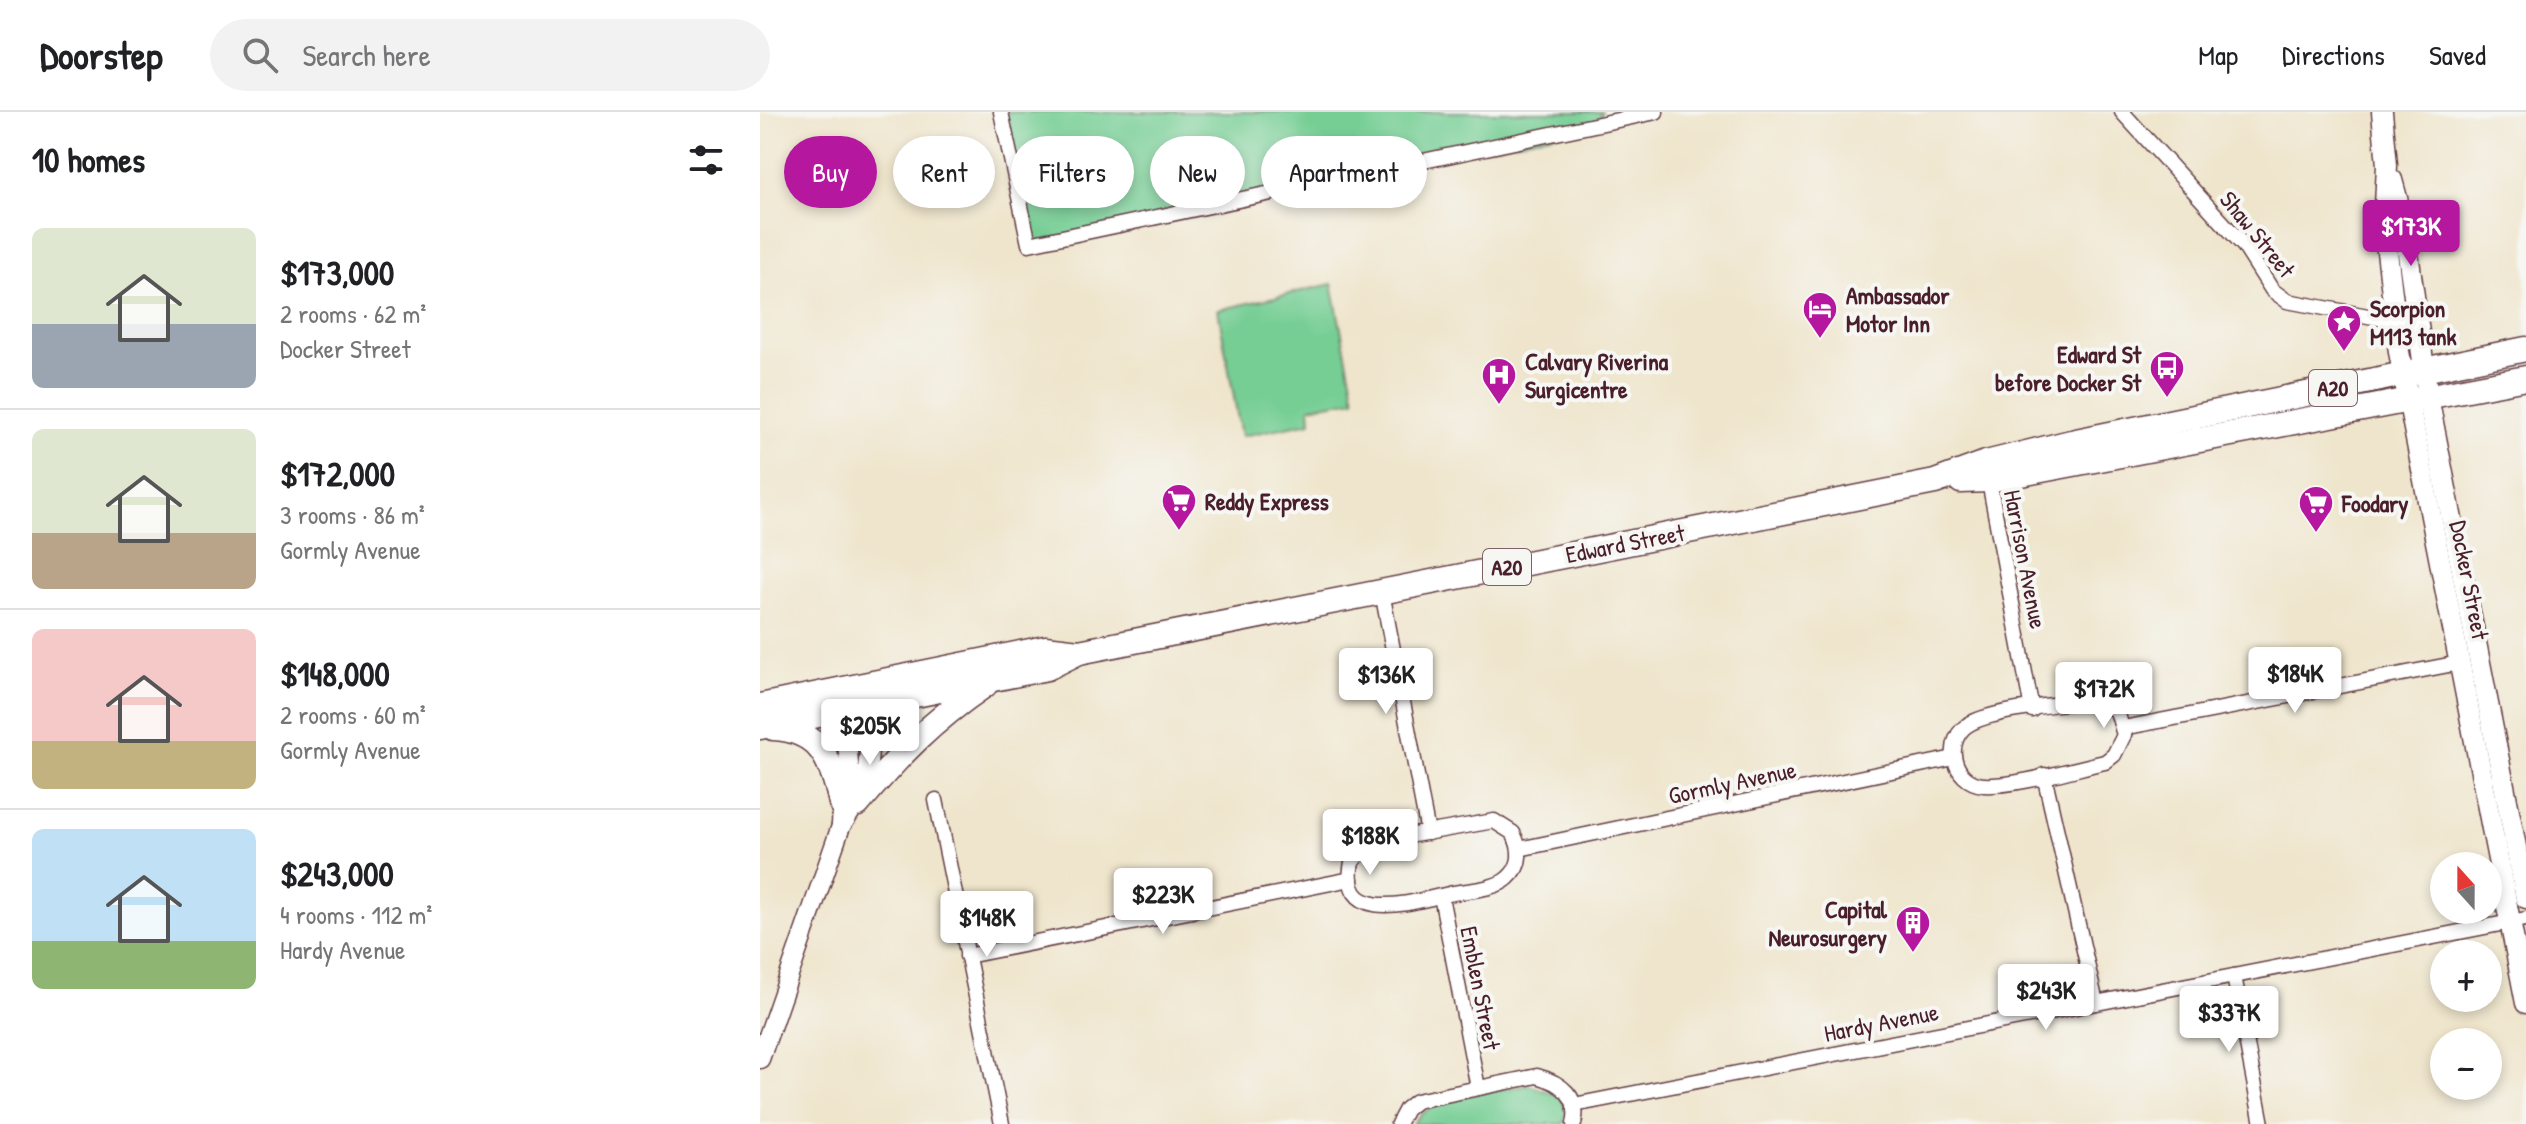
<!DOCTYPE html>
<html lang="en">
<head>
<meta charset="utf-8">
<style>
  body { margin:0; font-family:"Patrick Hand",sans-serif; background:#f2f2f2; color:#202124; height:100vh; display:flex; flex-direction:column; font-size:30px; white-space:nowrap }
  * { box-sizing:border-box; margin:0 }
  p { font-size:26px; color:#757577 }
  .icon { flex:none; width:44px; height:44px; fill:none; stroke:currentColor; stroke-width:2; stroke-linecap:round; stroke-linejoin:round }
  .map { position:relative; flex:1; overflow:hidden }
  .details { display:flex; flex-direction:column; background:#fff; width:760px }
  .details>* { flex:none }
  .guide { position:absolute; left:24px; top:24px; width:760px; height:72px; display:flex; gap:16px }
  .needle { width:52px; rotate:339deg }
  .tools { position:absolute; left:1670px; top:740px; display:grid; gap:16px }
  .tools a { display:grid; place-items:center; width:72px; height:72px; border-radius:50%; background:#fff; box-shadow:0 4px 12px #0003; font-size:40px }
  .price { position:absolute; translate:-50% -68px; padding:0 18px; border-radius:8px; background:#fff; color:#222; font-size:26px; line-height:52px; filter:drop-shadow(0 2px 4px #0008) }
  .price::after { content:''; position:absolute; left:50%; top:48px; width:24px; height:18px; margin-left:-12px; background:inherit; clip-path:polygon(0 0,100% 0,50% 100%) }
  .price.current { background:#b5179e; color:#fff }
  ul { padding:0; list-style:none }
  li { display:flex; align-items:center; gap:24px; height:200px; padding:0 32px }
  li+li { border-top:2px solid #e0e0e0 }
  li span { display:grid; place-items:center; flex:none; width:224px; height:160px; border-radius:12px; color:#555 }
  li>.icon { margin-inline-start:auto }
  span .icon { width:96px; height:96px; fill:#fffc; stroke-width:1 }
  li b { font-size:34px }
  h2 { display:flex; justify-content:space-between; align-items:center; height:96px; padding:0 32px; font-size:34px }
  .tag { padding:0 28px; border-radius:36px; background:#fff; box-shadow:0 4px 12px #0003; font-size:28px; line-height:72px }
  .tag.current { background:#b5179e; color:#fff }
  header { display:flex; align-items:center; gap:48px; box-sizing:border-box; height:112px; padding:0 40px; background:#fff; border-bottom:2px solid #e0e0e0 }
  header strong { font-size:38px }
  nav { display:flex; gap:44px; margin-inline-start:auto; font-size:28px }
  .search { width:560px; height:72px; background:#f2f2f2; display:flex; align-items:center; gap:20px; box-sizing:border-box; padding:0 28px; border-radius:44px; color:#757577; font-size:30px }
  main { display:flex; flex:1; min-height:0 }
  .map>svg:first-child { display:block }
  .green { fill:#76ce94; stroke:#607660; stroke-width:2 }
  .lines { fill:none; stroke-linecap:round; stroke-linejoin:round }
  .minor-casing { stroke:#633d43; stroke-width:17 }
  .tertiary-casing { stroke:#633d43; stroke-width:21 }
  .secondary-casing { stroke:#633d43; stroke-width:23 }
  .trunk-casing { stroke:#633d43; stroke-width:27 }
  .minor { stroke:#fff; stroke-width:14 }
  .tertiary { stroke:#fff; stroke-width:18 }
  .secondary { stroke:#fff; stroke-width:20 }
  .trunk { stroke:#fff; stroke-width:24 }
  .labels { text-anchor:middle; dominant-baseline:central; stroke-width:8; stroke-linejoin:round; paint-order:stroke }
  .shield { fill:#f6f6f2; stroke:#7e6067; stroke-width:2 }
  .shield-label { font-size:22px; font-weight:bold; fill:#4a1f2b }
  .street-label { font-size:24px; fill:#4a1f2b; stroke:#f6f6f2 }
  .poi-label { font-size:24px; font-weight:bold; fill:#4a1f2b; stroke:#f6f6f2; text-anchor:start }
</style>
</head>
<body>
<header>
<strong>Doorstep</strong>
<div class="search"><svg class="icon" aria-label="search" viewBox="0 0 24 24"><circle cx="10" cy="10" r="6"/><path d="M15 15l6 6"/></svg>Search here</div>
<nav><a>Map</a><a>Directions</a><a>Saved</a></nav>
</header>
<main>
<section class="details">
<h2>10 homes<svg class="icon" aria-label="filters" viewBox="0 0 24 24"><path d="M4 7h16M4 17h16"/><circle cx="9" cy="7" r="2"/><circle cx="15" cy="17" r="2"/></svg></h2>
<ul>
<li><span style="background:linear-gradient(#dfe7d0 60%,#9aa5b1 0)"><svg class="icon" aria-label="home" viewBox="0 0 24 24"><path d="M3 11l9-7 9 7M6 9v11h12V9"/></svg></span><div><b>$173,000</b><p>2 rooms · 62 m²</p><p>Docker Street</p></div></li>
<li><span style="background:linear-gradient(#dfe7d0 65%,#b9a48a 0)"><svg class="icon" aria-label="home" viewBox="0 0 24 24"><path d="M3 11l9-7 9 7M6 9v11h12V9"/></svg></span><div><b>$172,000</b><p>3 rooms · 86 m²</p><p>Gormly Avenue</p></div></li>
<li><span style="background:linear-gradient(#f6c9c9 70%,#c2b280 0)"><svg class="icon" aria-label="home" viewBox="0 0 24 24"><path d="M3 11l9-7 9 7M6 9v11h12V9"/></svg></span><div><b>$148,000</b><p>2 rooms · 60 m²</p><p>Gormly Avenue</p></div></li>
<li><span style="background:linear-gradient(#bfe0f5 70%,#8fb573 0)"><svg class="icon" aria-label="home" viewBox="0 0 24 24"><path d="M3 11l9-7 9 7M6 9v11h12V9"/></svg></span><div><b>$243,000</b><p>4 rooms · 112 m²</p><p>Hardy Avenue</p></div></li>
</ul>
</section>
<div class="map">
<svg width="1766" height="1012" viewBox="0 0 1766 1012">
  <rect width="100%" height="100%" fill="#f6f6f2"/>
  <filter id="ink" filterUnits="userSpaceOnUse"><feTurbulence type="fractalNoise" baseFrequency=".0125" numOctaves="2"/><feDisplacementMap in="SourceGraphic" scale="16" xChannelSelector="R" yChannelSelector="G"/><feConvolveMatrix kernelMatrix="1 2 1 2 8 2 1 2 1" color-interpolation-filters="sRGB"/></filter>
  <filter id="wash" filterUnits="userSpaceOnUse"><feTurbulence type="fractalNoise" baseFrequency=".006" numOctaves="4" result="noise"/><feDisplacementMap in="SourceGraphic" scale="32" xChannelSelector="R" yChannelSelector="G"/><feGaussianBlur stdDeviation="1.8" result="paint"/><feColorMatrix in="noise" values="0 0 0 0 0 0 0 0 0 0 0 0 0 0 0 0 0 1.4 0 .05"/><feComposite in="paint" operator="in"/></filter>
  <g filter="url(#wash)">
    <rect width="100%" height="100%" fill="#efe5cc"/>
    <!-- green -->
    <g class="green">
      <path d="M241,0H842L838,13L269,132Z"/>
      <path d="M572,172L595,287L550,295L551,310L481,324L458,198Z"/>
      <path d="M769,973L800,984L807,1001L803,1012H653C671,982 737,979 769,973Z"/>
    </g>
  </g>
  <g filter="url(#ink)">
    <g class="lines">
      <defs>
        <g id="minor">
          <path d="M241,0L269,132L896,0"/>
          <path d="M1362,0L1484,134L1512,178L1527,189L1635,209"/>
          <path d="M1228,364L1272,598"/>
          <path d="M622,480L668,721"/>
          <path d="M1337,587L1357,599L1364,623L1354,643L1345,650C1313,657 1255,675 1224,673C1192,671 1182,626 1211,611C1238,597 1305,592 1337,587Z"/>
          <path d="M1363,616L1699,551"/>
          <path d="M1284,663L1336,891"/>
          <path d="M176,688L242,1012"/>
          <path d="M734,709L753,721C761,736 763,753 748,766C735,778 706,778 689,782C655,789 579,815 592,750L607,733L619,729Z"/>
          <path d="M759,737L1194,646"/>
          <path d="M681,784L718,976"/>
          <path d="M207,844L591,767"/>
          <path d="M1474,864L1502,1012"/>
          <path d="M814,993L1766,807"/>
          <path d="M638,1012L646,997L656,989L777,964C800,970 821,985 814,1012"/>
        </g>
        <g id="tertiary">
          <path d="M81,714C81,694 88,676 89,657C90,634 79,609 88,587"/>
          <path d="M0,947L81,714C112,673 110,643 109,593L102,585"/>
        </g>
        <g id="secondary">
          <path d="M1622,0L1627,53L1624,114L1639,240L1766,891"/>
          <path d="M1632,68L1644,112L1668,285L1766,786"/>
        </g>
        <g id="trunk">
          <path d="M1201,369L1229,368L1766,266"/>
          <path d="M0,594L285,536L319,540"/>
          <path d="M0,615L287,556L319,540L1175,370L1226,351L1311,330L1766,237"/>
          <path d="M13,616C61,618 72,650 81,691"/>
          <path d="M98,692C139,643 172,609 225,573"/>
        </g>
      </defs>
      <!-- minor casing -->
      <use href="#minor" class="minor-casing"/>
      <!-- tertiary casing -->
      <use href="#tertiary" class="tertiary-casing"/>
      <!-- secondary casing -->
      <use href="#secondary" class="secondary-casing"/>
      <!-- trunk casing -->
      <use href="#trunk" class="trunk-casing"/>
      <!-- minor -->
      <use href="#minor" class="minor"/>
      <!-- tertiary -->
      <use href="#tertiary" class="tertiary"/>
      <!-- secondary -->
      <use href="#secondary" class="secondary"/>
      <!-- trunk -->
      <use href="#trunk" class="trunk"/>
    </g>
  </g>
  <!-- icons -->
  <defs>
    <symbol id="hotel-pin" viewBox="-11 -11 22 30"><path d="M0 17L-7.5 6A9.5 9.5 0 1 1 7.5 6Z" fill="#b5179e" stroke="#f6f6f2"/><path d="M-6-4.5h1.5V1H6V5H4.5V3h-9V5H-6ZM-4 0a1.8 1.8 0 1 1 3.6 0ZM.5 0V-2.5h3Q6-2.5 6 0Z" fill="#fff"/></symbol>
    <symbol id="sight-pin" viewBox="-11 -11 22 30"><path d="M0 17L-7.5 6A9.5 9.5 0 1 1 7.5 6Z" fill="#b5179e" stroke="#f6f6f2"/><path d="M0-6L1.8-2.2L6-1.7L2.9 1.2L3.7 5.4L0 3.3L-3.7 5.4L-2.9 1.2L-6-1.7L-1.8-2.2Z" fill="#fff"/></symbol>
    <symbol id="bus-pin" viewBox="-11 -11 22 30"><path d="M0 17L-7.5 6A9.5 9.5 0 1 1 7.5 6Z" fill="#b5179e" stroke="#f6f6f2"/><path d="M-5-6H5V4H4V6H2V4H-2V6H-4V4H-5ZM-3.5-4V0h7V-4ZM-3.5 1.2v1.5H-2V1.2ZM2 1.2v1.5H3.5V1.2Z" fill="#fff"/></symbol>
    <symbol id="hospital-pin" viewBox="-11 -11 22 30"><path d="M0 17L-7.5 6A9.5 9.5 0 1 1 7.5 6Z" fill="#b5179e" stroke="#f6f6f2"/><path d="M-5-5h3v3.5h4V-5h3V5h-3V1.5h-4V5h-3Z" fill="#fff"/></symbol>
    <symbol id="supermarket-pin" viewBox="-11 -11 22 30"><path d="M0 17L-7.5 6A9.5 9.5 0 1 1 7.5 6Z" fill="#b5179e" stroke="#f6f6f2"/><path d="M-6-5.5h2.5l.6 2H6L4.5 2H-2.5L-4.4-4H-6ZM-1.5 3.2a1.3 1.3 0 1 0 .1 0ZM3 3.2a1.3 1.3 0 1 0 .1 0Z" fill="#fff"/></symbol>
    <symbol id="building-pin" viewBox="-11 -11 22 30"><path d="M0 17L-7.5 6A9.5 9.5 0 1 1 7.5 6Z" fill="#b5179e" stroke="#f6f6f2"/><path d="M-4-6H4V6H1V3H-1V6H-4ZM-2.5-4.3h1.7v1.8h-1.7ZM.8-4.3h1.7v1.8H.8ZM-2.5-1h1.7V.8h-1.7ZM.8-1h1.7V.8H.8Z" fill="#fff"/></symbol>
  </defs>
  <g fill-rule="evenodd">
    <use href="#hotel-pin" x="1040" y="177" width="40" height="54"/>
    <use href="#sight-pin" x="1564" y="190" width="40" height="54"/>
    <use href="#bus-pin" x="1387" y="236" width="40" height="54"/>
    <use href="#hospital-pin" x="719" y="243" width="40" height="54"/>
    <use href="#supermarket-pin" x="399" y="369" width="40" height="54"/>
    <use href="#supermarket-pin" x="1536" y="371" width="40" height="54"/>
    <use href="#building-pin" x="1133" y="791" width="40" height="54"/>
  </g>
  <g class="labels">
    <!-- shield labels -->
    <g class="shield">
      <rect x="1549" y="258" width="48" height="36" rx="6"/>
      <rect x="723" y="437" width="48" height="36" rx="6"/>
    </g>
    <g class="shield-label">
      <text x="1573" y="276">A20</text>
      <text x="747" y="455">A20</text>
    </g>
    <!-- street labels -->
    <g class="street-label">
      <text transform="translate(1498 122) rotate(51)">Shaw Street</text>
      <text transform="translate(865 431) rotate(-11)">Edward Street</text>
      <text transform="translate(1266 447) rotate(79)">Harrison Avenue</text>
      <text transform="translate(1710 468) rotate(79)">Docker Street</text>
      <text transform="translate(972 670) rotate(-12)">Gormly Avenue</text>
      <text transform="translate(721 876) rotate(79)">Emblen Street</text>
      <text transform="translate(1121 910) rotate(-11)">Hardy Avenue</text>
    </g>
    <!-- poi labels -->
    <g class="poi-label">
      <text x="1086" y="183">Ambassador<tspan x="1086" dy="28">Motor Inn</tspan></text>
      <text x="1610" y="196">Scorpion<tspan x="1610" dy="28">M113 tank</tspan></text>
      <text x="1381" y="242" text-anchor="end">Edward St<tspan x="1381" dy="28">before Docker St</tspan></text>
      <text x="765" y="249">Calvary Riverina<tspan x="765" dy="28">Surgicentre</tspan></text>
      <text x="445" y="389">Reddy Express</text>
      <text x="1582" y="391">Foodary</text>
      <text x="1127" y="797" text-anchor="end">Capital<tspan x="1127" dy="28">Neurosurgery</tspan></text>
    </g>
  </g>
</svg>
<div class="tools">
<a><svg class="needle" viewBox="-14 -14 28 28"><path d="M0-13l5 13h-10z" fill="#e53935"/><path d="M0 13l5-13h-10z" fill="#757577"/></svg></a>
<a>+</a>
<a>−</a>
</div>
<b class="price current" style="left:1651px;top:156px">$173K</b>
<b class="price" style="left:1535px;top:603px">$184K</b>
<b class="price" style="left:626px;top:604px">$136K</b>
<b class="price" style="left:1344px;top:618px">$172K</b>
<b class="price" style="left:110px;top:655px">$205K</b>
<b class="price" style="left:610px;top:765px">$188K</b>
<b class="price" style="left:403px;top:824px">$223K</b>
<b class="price" style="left:227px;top:847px">$148K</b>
<b class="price" style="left:1286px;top:920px">$243K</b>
<b class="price" style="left:1469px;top:942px">$337K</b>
<div class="guide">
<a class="tag current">Buy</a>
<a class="tag">Rent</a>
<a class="tag">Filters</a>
<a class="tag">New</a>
<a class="tag">Apartment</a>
</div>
</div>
</main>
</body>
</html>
